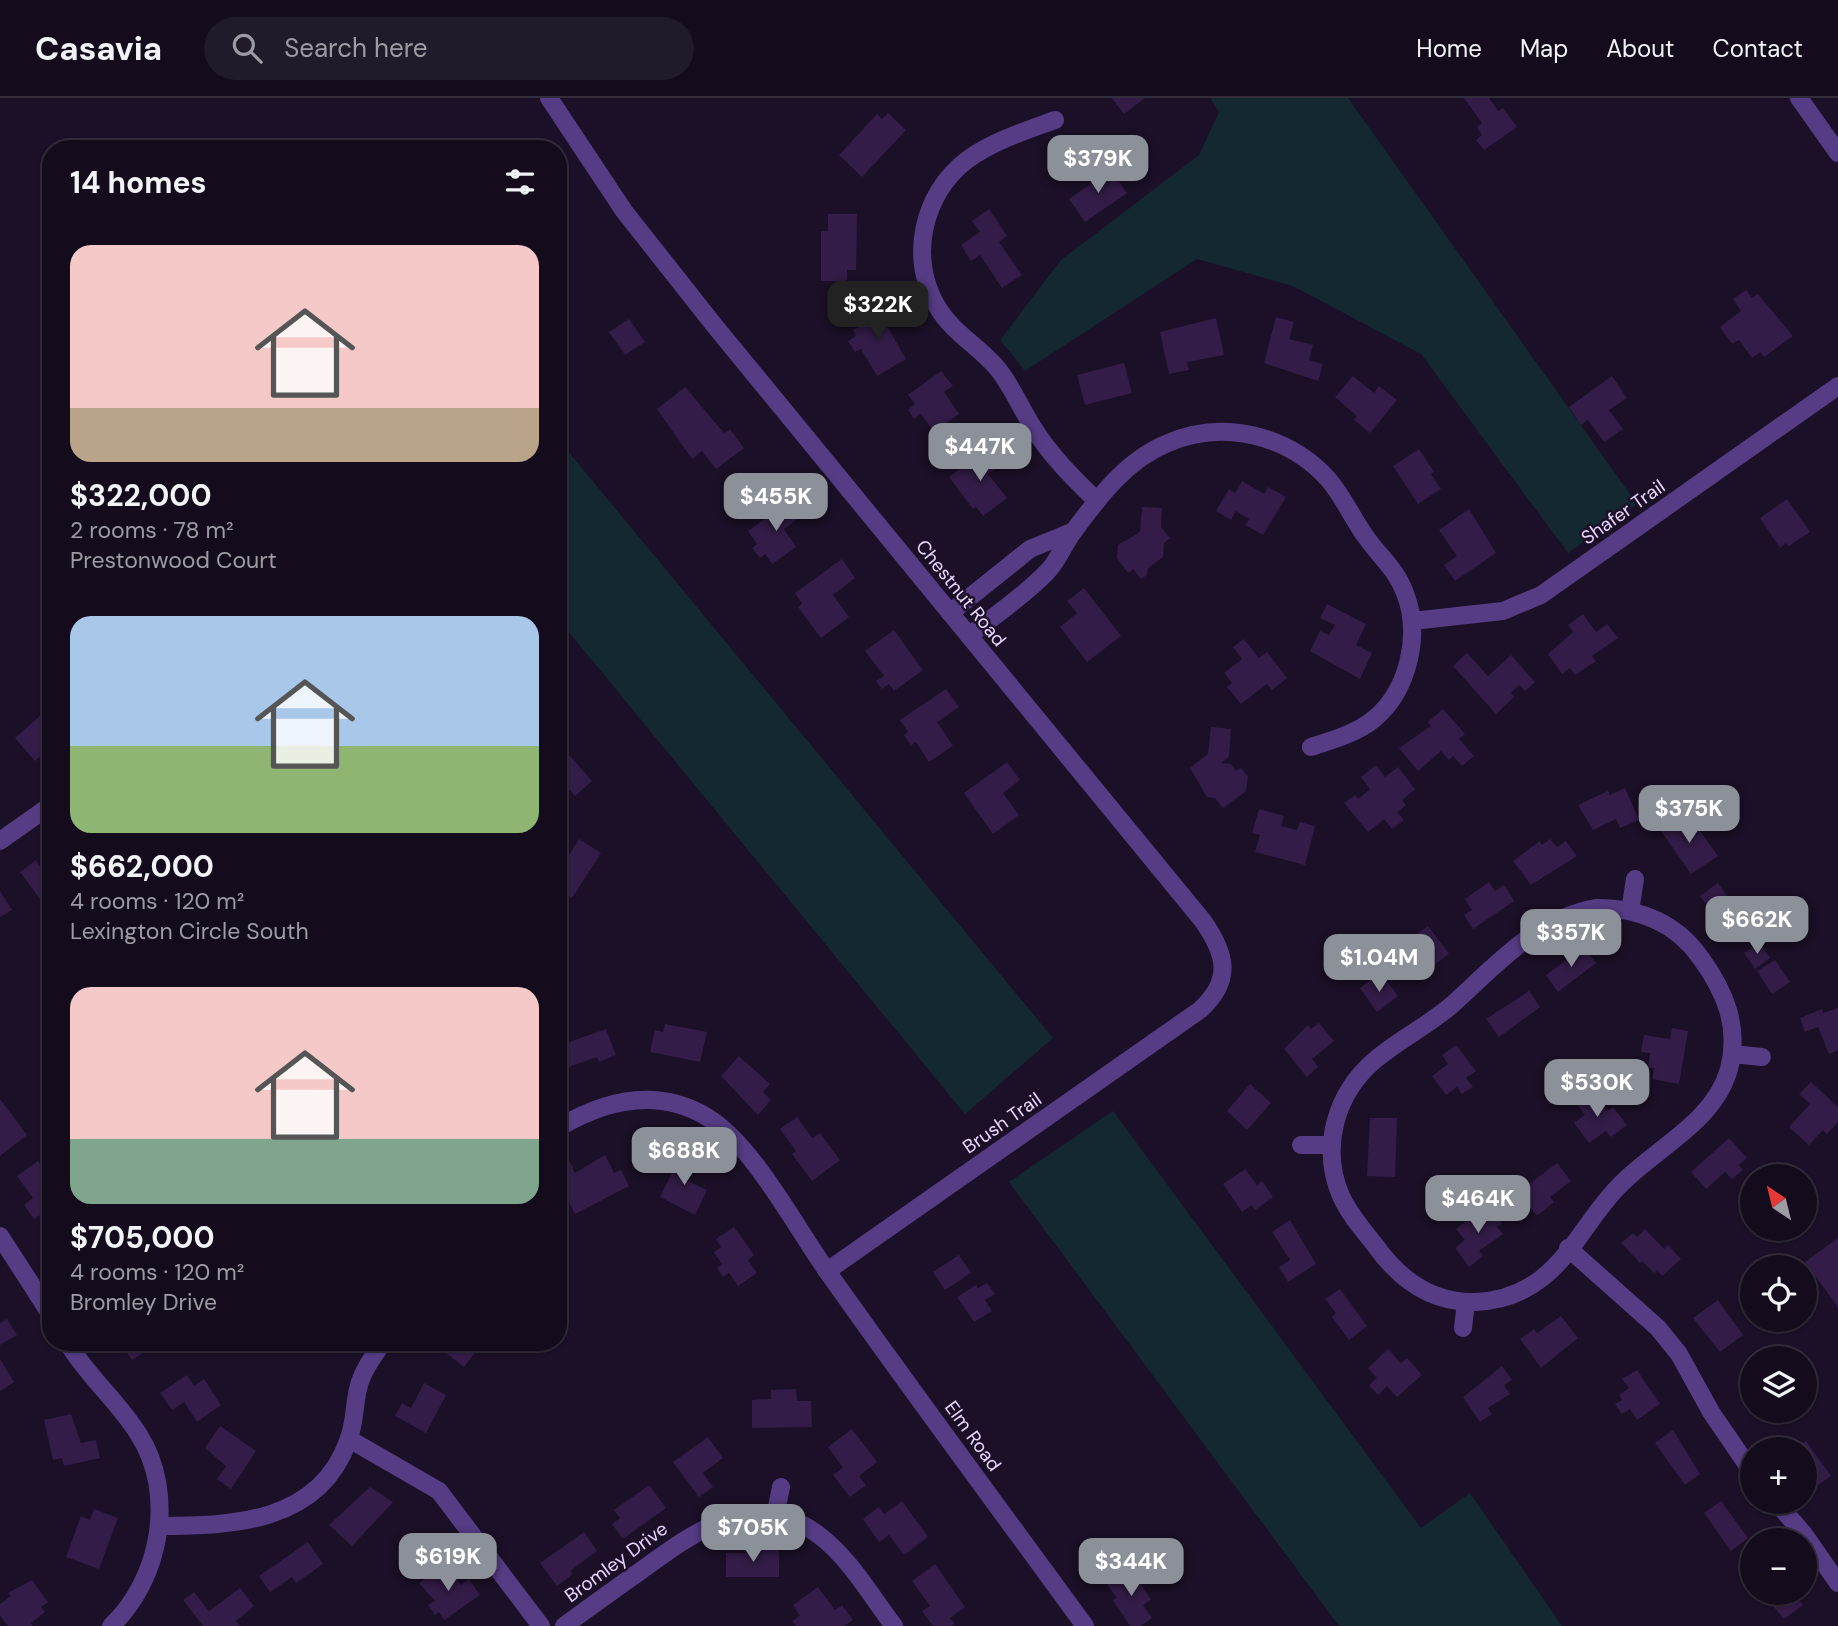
<!DOCTYPE html>
<html lang="en">
<head>
<meta charset="utf-8">
<style>
  body { margin:0; font-family:"DM Sans",sans-serif; background:#211a2a; color:#f1f3f6; height:100vh; display:flex; flex-direction:column; font-size:26px; white-space:nowrap }
  * { box-sizing:border-box; margin:0 }
  p { font-size:23px; color:#9d9ba4 }
  .icon { flex:none; width:38px; height:38px; fill:none; stroke:currentColor; stroke-width:2; stroke-linecap:round; stroke-linejoin:round }
  .map { position:relative; flex:1; overflow:hidden }
  .drawer { position:absolute; left:42px; top:42px; width:525px; height:1211px; display:flex; flex-direction:column; background:#140c1d; border-radius:28px; box-shadow:0 2px 5px #0004,0 0 0 2px #332c3b }
  .drawer>* { flex:none }
  .needle { width:46px; rotate:325deg }
  .tools { position:absolute; left:1740px; top:1066px; display:grid; gap:14px }
  .tools a { display:grid; place-items:center; width:77px; height:77px; border-radius:50%; background:#140c1d; box-shadow:0 2px 5px #0004,0 0 0 2px #332c3b; font-size:35px }
  .price { position:absolute; translate:-50% -60px; padding:0 16px; border-radius:14px; background:#8c9099; color:#fff; font-size:23px; line-height:46px; filter:drop-shadow(0 2px 4px #0008) }
  .price::after { content:''; position:absolute; left:50%; top:42px; width:21px; height:16px; margin-left:-10px; background:inherit; clip-path:polygon(0 0,100% 0,50% 100%) }
  .price.current { background:#222; color:#fff }
  ul { padding:0; list-style:none }
  li { display:grid; align-content:center; gap:14px; height:371px; padding:0 28px }
  li span { display:grid; place-items:center; height:217px; border-radius:21px; color:#555 }
  li>.icon { margin-inline-start:auto }
  span .icon { width:126px; height:126px; fill:#fffc; stroke-width:1 }
  li b { font-size:30px }
  h2 { display:flex; justify-content:space-between; align-items:center; height:84px; padding:0 28px; font-size:30px }
  header { display:flex; align-items:center; gap:42px; box-sizing:border-box; height:98px; padding:0 35px; background:#140c1d; border-bottom:2px solid #332c3b }
  header strong { font-size:33px }
  nav { display:flex; gap:38px; margin-inline-start:auto; font-size:24px }
  .search { width:490px; height:63px; background:#211a2a; display:flex; align-items:center; gap:18px; box-sizing:border-box; padding:0 24px; border-radius:38px; color:#9d9ba4; font-size:26px }
  .map>svg:first-child { display:block }
  .green { fill:#132831 }
  .building { fill:#331c47 }
  .lines { fill:none; stroke-linecap:round; stroke-linejoin:round }
  .minor { stroke:#563c85; stroke-width:18 }
  .labels { text-anchor:middle; dominant-baseline:central; stroke-width:5; stroke-linejoin:round; paint-order:stroke }
  .street-label { font-size:19px; fill:#e8d6fe; stroke:#1b1027 }
</style>
</head>
<body>
<header>
<strong>Casavia</strong>
<div class="search"><svg class="icon" aria-label="search" viewBox="0 0 24 24"><circle cx="10" cy="10" r="6"/><path d="M15 15l6 6"/></svg>Search here</div>
<nav><a>Home</a><a>Map</a><a>About</a><a>Contact</a></nav>
</header>
<div class="map">
<svg width="1838" height="1528" viewBox="0 0 1838 1528">
  <rect width="100%" height="100%" fill="#1b1027"/>
  <!-- green -->
  <g class="green">
    <path d="M1210,0H1348L1637,406L1568,455L1421,256L1293,188L1197,161L1025,273L1000,242L1061,162L1199,57L1219,14Z"/>
    <path d="M558,341L1053,940L965,1016L558,521Z"/>
    <path d="M1113,1013L1421,1430L1470,1395L1562,1528H1339L1009,1084Z"/>
  </g>
  <!-- building -->
  <g class="building">
    <path d="M1112,0H1145L1124,16Z"/>
    <path d="M1464,0H1489L1498,13L1503,10L1517,29L1484,52L1476,42L1482,37L1477,29L1482,25Z"/>
    <path d="M888,15L906,32L862,79L839,57L877,16L882,21Z"/>
    <path d="M1108,68L1127,95L1085,124L1069,101L1097,81L1095,77Z"/>
    <path d="M989,111L1007,138L999,144L1022,177L1002,190L980,157L971,163L961,147L980,134L972,123Z"/>
    <path d="M828,116H857L856,172H847V183H821V133H828Z"/>
    <path d="M1746,192L1752,200L1758,196L1793,238L1764,259L1760,254L1752,260L1739,242L1732,246L1720,229L1741,213L1733,201Z"/>
    <path d="M886,205L897,223L887,228L906,261L877,278L861,251L855,254L848,243L856,238L853,232L865,225L862,220Z"/>
    <path d="M1276,219L1294,224L1289,241L1313,247L1309,262L1323,266L1318,283L1264,265Z"/>
    <path d="M1216,220L1224,257L1187,264L1189,272L1169,276L1160,234Z"/>
    <path d="M629,221L645,244L625,257L609,234Z"/>
    <path d="M1124,265L1132,295L1085,307L1077,277Z"/>
    <path d="M941,273L953,288L944,294L959,316L934,334L921,316L914,321L908,312L915,306L908,297Z"/>
    <path d="M1353,278L1374,295L1379,288L1397,302L1370,335L1354,322L1357,318L1335,299Z"/>
    <path d="M1612,278L1627,300L1609,312L1623,331L1604,344L1588,322L1581,327L1569,309Z"/>
    <path d="M685,289L724,335L730,331L744,350L716,371L702,353L692,361L657,311Z"/>
    <path d="M989,349L1001,366L988,376L1007,400L983,418L976,409L973,411L949,379Z"/>
    <path d="M1419,351L1434,374L1431,376L1441,391L1418,406L1393,368Z"/>
    <path d="M1242,383L1264,396L1268,389L1286,399L1263,437L1245,427L1249,421L1236,413L1231,422L1216,413L1229,391L1235,395Z"/>
    <path d="M793,401L804,416L784,431L796,449L772,466L765,456L760,460L752,450L757,446L748,433Z"/>
    <path d="M1787,401L1810,434L1789,448L1786,445L1780,450L1760,420Z"/>
    <path d="M1142,409L1162,410L1161,429L1170,440L1164,445L1163,459L1148,470L1147,477L1141,481L1133,471L1128,475L1117,460L1118,447L1140,434Z"/>
    <path d="M1469,411L1496,455L1455,483L1444,467L1457,458L1439,432Z"/>
    <path d="M842,461L855,480L833,497L849,519L821,540L798,509L802,506L795,495Z"/>
    <path d="M1084,490L1121,538L1087,564L1060,529L1077,515L1067,503Z"/>
    <path d="M1327,506L1366,526L1356,547L1372,555L1360,581L1310,553L1320,533L1329,537L1335,527L1320,520Z"/>
    <path d="M1583,516L1596,534L1607,526L1618,540L1592,558L1596,563L1575,577L1570,570L1562,576L1548,556L1573,534L1568,527Z"/>
    <path d="M894,532L923,572L894,593L889,586L882,591L876,583L884,578L865,553Z"/>
    <path d="M1244,541L1259,560L1267,554L1287,580L1272,592L1267,586L1241,606L1227,589L1232,585L1224,575L1242,561L1233,549Z"/>
    <path d="M1467,555L1488,578L1511,557L1535,584L1525,593L1519,587L1511,595L1514,599L1496,616L1453,568Z"/>
    <path d="M946,591L959,609L937,624L953,648L929,664L916,644L911,647L904,637L908,634L900,622Z"/>
    <path d="M51,608V649L35,663L15,640Z"/>
    <path d="M1443,611L1465,636L1459,641L1474,658L1462,668L1453,658L1449,662L1441,653L1418,673L1399,650L1431,628L1428,624Z"/>
    <path d="M1211,629L1231,631L1229,659L1221,665L1231,666L1236,673L1241,670L1248,679L1246,693L1223,710L1215,700L1207,699L1190,670L1208,656Z"/>
    <path d="M564,651L592,683L575,698L565,687L558,693V656Z"/>
    <path d="M1007,664L1020,682L1003,695L1019,717L993,736L964,695Z"/>
    <path d="M1376,667L1385,679L1398,669L1415,691L1402,702L1406,707L1397,714L1404,722L1392,731L1384,721L1368,734L1344,705L1355,697L1358,701L1370,691L1361,679Z"/>
    <path d="M1625,690L1639,722L1620,730L1616,721L1593,732L1578,707L1608,693L1610,697Z"/>
    <path d="M1259,711L1284,718L1281,728L1297,732L1300,724L1315,728L1305,767L1255,754L1260,737L1252,735Z"/>
    <path d="M1692,722L1718,758L1691,776L1659,730L1669,723L1676,733Z"/>
    <path d="M579,741L601,755L572,800L558,791V766L562,768Z"/>
    <path d="M1550,741L1557,749L1566,743L1577,758L1531,787L1513,763L1540,743L1542,747Z"/>
    <path d="M36,762L41,770L51,763V801L44,806L20,774Z"/>
    <path d="M1489,784L1495,793L1504,787L1514,803L1473,831L1464,817L1472,812L1465,801Z"/>
    <path d="M1718,785L1744,822L1726,835L1700,798Z"/>
    <path d="M0,793L12,812L0,819Z"/>
    <path d="M1428,828L1449,856L1416,880L1398,856L1417,842L1414,838Z"/>
    <path d="M1760,845L1770,860L1755,871L1744,855Z"/>
    <path d="M1584,849L1596,865L1558,894L1546,877Z"/>
    <path d="M1775,862L1790,884L1772,896L1757,873Z"/>
    <path d="M1373,880L1378,888L1386,882L1398,898L1377,914L1360,890Z"/>
    <path d="M1529,893L1540,909L1499,939L1486,921Z"/>
    <path d="M1838,910V952L1829,956L1818,929L1805,934L1800,920L1822,911L1823,915Z"/>
    <path d="M1319,925L1334,943L1312,961L1318,969L1307,979L1284,951L1308,927L1311,931Z"/>
    <path d="M665,926L707,934L700,964L650,954L655,932L663,934Z"/>
    <path d="M1672,930L1688,933L1679,986L1652,981L1654,970H1648L1650,955L1641,954L1644,937L1670,941Z"/>
    <path d="M606,931L616,957L599,964L597,959L566,970L558,948Z"/>
    <path d="M1456,947L1476,973L1466,980L1473,989L1462,996L1457,989L1446,997L1432,978L1448,966L1442,957Z"/>
    <path d="M739,958L770,986L763,994L771,1002L758,1017L721,978Z"/>
    <path d="M1811,984L1838,1009V1024L1827,1036L1823,1032L1809,1047L1789,1029L1810,1006L1799,996Z"/>
    <path d="M1250,986L1271,1005L1247,1032L1227,1013Z"/>
    <path d="M1591,993L1607,1013L1613,1009L1627,1027L1611,1039L1606,1033L1589,1045L1574,1025L1585,1017L1575,1004Z"/>
    <path d="M0,1001L27,1037L0,1058Z"/>
    <path d="M797,1019L812,1040L820,1035L840,1062L812,1083L792,1056L796,1053L780,1031Z"/>
    <path d="M1370,1020H1397L1395,1079L1367,1078Z"/>
    <path d="M1729,1040L1747,1060L1739,1067L1743,1072L1732,1081L1725,1074L1706,1091L1691,1074Z"/>
    <path d="M681,1056L696,1063L686,1082L707,1092L695,1117L660,1099Z"/>
    <path d="M605,1057L614,1075L621,1072L629,1088L575,1116L558,1083V1067L569,1062L575,1075Z"/>
    <path d="M38,1063L51,1081V1110L34,1121L24,1107L33,1100L17,1078Z"/>
    <path d="M1557,1065L1571,1083L1550,1099L1554,1104L1537,1118L1525,1102L1530,1098L1524,1090Z"/>
    <path d="M1245,1071L1257,1087L1262,1083L1273,1099L1255,1112L1252,1107L1242,1114L1223,1086Z"/>
    <path d="M1488,1107L1502,1126L1497,1129L1503,1136L1479,1153L1483,1158L1469,1169L1455,1150L1465,1142L1456,1131Z"/>
    <path d="M1290,1122L1316,1166L1288,1184L1279,1169L1290,1162L1272,1134Z"/>
    <path d="M734,1129L754,1157L748,1162L757,1175L738,1188L729,1175L723,1179L717,1170L722,1166L714,1154L721,1149L716,1141Z"/>
    <path d="M1645,1131L1664,1151L1668,1147L1681,1161L1662,1178L1657,1172L1654,1175L1642,1163L1640,1165L1621,1145L1633,1135L1637,1139Z"/>
    <path d="M1838,1140V1209L1805,1164Z"/>
    <path d="M959,1157L971,1175L945,1192L933,1174Z"/>
    <path d="M987,1185L995,1196L985,1202L992,1213L974,1224L957,1199L976,1187L978,1190Z"/>
    <path d="M1340,1191L1367,1228L1349,1242L1332,1219L1336,1215L1325,1201Z"/>
    <path d="M1718,1202L1743,1237L1720,1254L1693,1220Z"/>
    <path d="M1561,1218L1578,1240L1541,1270L1520,1241L1534,1231L1537,1235Z"/>
    <path d="M7,1221L17,1237L0,1247V1225Z"/>
    <path d="M120,1244H159L132,1262Z"/>
    <path d="M446,1244H483L464,1269L441,1251Z"/>
    <path d="M1388,1251L1401,1265L1407,1260L1422,1277L1397,1299L1387,1288L1378,1297L1369,1287L1377,1280L1368,1270Z"/>
    <path d="M0,1261L14,1284L0,1293Z"/>
    <path d="M1502,1268L1512,1282L1504,1287L1510,1296L1488,1310L1492,1316L1480,1324L1463,1299Z"/>
    <path d="M1637,1272L1660,1306L1637,1322L1630,1311L1622,1316L1615,1306L1622,1302L1619,1297L1629,1290L1622,1281Z"/>
    <path d="M187,1277L194,1288L204,1281L221,1307L197,1324L184,1304L172,1312L160,1295Z"/>
    <path d="M1752,1283V1305L1749,1307L1739,1291Z"/>
    <path d="M424,1285L446,1297L426,1335L395,1318L402,1305L411,1310Z"/>
    <path d="M796,1291L797,1303H811L812,1329L752,1330V1302L771,1301V1292Z"/>
    <path d="M71,1316L81,1345L96,1342L100,1360L64,1368L62,1360L53,1362L44,1322Z"/>
    <path d="M220,1328L256,1353L231,1391L217,1381L226,1368L205,1350Z"/>
    <path d="M852,1331L877,1364L859,1378L866,1387L850,1399L833,1377L843,1370L828,1349Z"/>
    <path d="M1673,1332L1700,1376L1685,1387L1655,1345Z"/>
    <path d="M708,1339L723,1360L703,1375L713,1389L699,1399L673,1364Z"/>
    <path d="M1806,1343L1831,1378L1814,1390L1804,1382V1351H1795Z"/>
    <path d="M649,1387L666,1410L623,1441L612,1426L620,1420L614,1412Z"/>
    <path d="M370,1389L393,1404L352,1448L329,1427Z"/>
    <path d="M902,1403L928,1439L904,1457L889,1437L879,1444L863,1421L879,1409L884,1416Z"/>
    <path d="M1721,1403L1748,1440L1731,1453L1704,1415Z"/>
    <path d="M94,1411L118,1420L99,1471L66,1459L81,1418L90,1422Z"/>
    <path d="M584,1434L597,1453L570,1473L573,1476L557,1488L540,1465Z"/>
    <path d="M308,1444L323,1466L296,1485L292,1479L270,1494L259,1478Z"/>
    <path d="M760,1452H779V1479H726V1455H760Z"/>
    <path d="M935,1466L965,1509L950,1520L955,1526L952,1528H933L922,1513L930,1508L912,1483Z"/>
    <path d="M442,1469L447,1476L451,1473L461,1487L469,1481L480,1497L444,1522L439,1514L435,1517L428,1507L435,1503L419,1485Z"/>
    <path d="M1130,1470L1151,1502L1143,1507L1152,1520L1141,1528H1130L1113,1502L1117,1500L1107,1486Z"/>
    <path d="M32,1482L48,1504L41,1509L45,1514L31,1525L33,1528H8L0,1517V1506L11,1498L8,1495Z"/>
    <path d="M818,1489L835,1512L842,1507L853,1522L844,1528H796L792,1523L800,1518L793,1507Z"/>
    <path d="M240,1490L254,1508L236,1523L240,1528H203L183,1502L194,1494L209,1513Z"/>
    <path d="M1761,1494H1794L1803,1507L1784,1521Z"/>
  </g>
  <g class="lines">
    <!-- minor -->
    <g class="minor">
      <path d="M549,0L624,113L714,227L1203,823C1226,856 1233,882 1200,912L827,1173"/>
      <path d="M1799,0L1838,55"/>
      <path d="M1055,22C1025,33 993,43 967,62C922,96 908,162 938,210C953,235 980,249 998,271C1013,290 1021,311 1034,331C1051,358 1074,381 1097,403"/>
      <path d="M950,515L1030,451L1074,433"/>
      <path d="M1412,523L1503,513L1541,497L1838,288"/>
      <path d="M969,538C995,517 1024,498 1047,474C1058,463 1064,446 1073,434C1099,399 1126,362 1168,345C1223,321 1288,337 1328,381C1343,398 1352,420 1366,439C1379,458 1397,472 1405,495C1421,536 1409,592 1374,621C1357,635 1333,642 1311,649"/>
      <path d="M0,743L51,707"/>
      <path d="M1596,810C1638,810 1675,824 1700,859C1725,893 1740,929 1729,971C1714,1025 1655,1050 1619,1088C1591,1116 1573,1156 1542,1180C1523,1195 1499,1203 1475,1204C1431,1205 1399,1181 1375,1147C1363,1132 1349,1116 1341,1098C1320,1049 1336,995 1375,962C1400,941 1429,927 1453,906C1496,867 1537,820 1596,810Z"/>
      <path d="M1630,813L1635,781"/>
      <path d="M1732,956L1762,959"/>
      <path d="M558,1030C605,1002 657,989 707,1019C753,1047 795,1128 827,1173C911,1292 999,1410 1085,1528"/>
      <path d="M1301,1047H1331"/>
      <path d="M0,1138L51,1217"/>
      <path d="M1568,1150L1658,1230L1679,1256L1711,1314L1752,1374"/>
      <path d="M1463,1230L1466,1204"/>
      <path d="M67,1244C87,1278 118,1303 139,1337C176,1395 161,1481 111,1528"/>
      <path d="M349,1341L439,1393L541,1528"/>
      <path d="M1776,1404L1803,1435L1838,1485"/>
      <path d="M775,1419L781,1389"/>
      <path d="M159,1428C232,1428 319,1425 348,1343C355,1326 354,1308 358,1291C362,1273 373,1259 383,1244"/>
      <path d="M564,1528C590,1509 616,1490 642,1472C695,1433 756,1388 820,1438C850,1461 871,1498 894,1528"/>
    </g>
  </g>
  <g class="labels">
    <!-- street labels -->
    <g class="street-label">
      <text transform="translate(1623 414) rotate(-35)">Shafer Trail</text>
      <text transform="translate(961 495) rotate(51)">Chestnut Road</text>
      <text transform="translate(1002 1025) rotate(-35)">Brush Trail</text>
      <text transform="translate(973 1338) rotate(54)">Elm Road</text>
      <text transform="translate(616 1464) rotate(-36)">Bromley Drive</text>
    </g>
  </g>
</svg>
<div class="tools">
<a><svg class="needle" viewBox="-14 -14 28 28"><path d="M0-13l5 13h-10z" fill="#e53935"/><path d="M0 13l5-13h-10z" fill="#9d9ba4"/></svg></a>
<a><svg class="icon" aria-label="locate" viewBox="0 0 24 24"><circle cx="12" cy="12" r="6"/><path d="M12 2v4M12 18v4M2 12h4M18 12h4"/></svg></a>
<a><svg class="icon" aria-label="layers" viewBox="0 0 24 24"><path d="M12 4l9 5-9 5-9-5zM3 14l9 5 9-5"/></svg></a>
<a>+</a>
<a>−</a>
</div>
<b class="price" style="left:1098px;top:97px">$379K</b>
<b class="price current" style="left:878px;top:243px">$322K</b>
<b class="price" style="left:980px;top:385px">$447K</b>
<b class="price" style="left:776px;top:435px">$455K</b>
<b class="price" style="left:1689px;top:747px">$375K</b>
<b class="price" style="left:1757px;top:858px">$662K</b>
<b class="price" style="left:1571px;top:871px">$357K</b>
<b class="price" style="left:1379px;top:896px">$1.04M</b>
<b class="price" style="left:1597px;top:1021px">$530K</b>
<b class="price" style="left:684px;top:1089px">$688K</b>
<b class="price" style="left:1478px;top:1137px">$464K</b>
<b class="price" style="left:753px;top:1466px">$705K</b>
<b class="price" style="left:448px;top:1495px">$619K</b>
<b class="price" style="left:1131px;top:1500px">$344K</b>
<section class="drawer">
<h2>14 homes<svg class="icon" aria-label="filters" viewBox="0 0 24 24"><path d="M4 7h16M4 17h16"/><circle cx="9" cy="7" r="2"/><circle cx="15" cy="17" r="2"/></svg></h2>
<ul>
<li><span style="background:linear-gradient(#f6c9c9 75%,#b9a48a 0)"><svg class="icon" aria-label="home" viewBox="0 0 24 24"><path d="M3 11l9-7 9 7M6 9v11h12V9"/></svg></span><div><b>$322,000</b><p>2 rooms · 78 m²</p><p>Prestonwood Court</p></div></li>
<li><span style="background:linear-gradient(#a9c7e8 60%,#8fb573 0)"><svg class="icon" aria-label="home" viewBox="0 0 24 24"><path d="M3 11l9-7 9 7M6 9v11h12V9"/></svg></span><div><b>$662,000</b><p>4 rooms · 120 m²</p><p>Lexington Circle South</p></div></li>
<li><span style="background:linear-gradient(#f6c9c9 70%,#7fa58c 0)"><svg class="icon" aria-label="home" viewBox="0 0 24 24"><path d="M3 11l9-7 9 7M6 9v11h12V9"/></svg></span><div><b>$705,000</b><p>4 rooms · 120 m²</p><p>Bromley Drive</p></div></li>
</ul>
</section>
</div>
</body>
</html>
